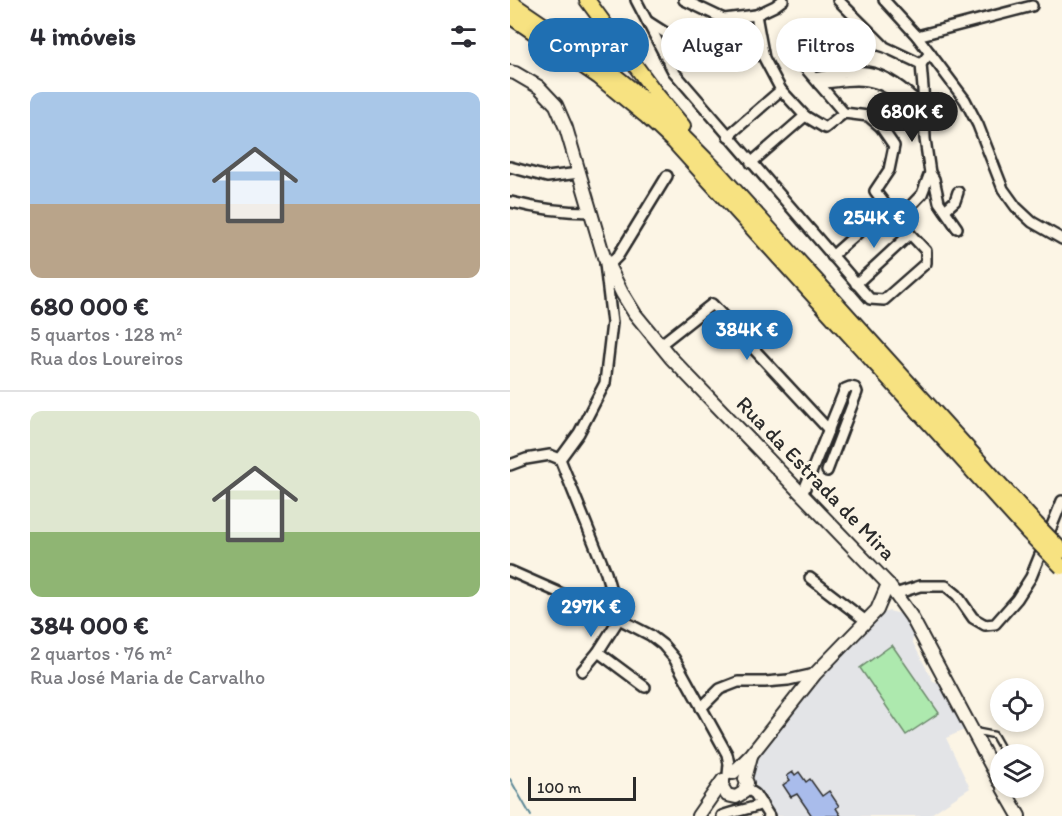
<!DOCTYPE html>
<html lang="pt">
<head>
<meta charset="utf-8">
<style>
  body { margin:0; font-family:Itim,sans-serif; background:#f7f7f7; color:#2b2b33; height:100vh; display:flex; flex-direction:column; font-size:22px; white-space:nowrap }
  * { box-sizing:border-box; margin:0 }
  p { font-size:20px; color:#7c7c81 }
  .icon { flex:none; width:33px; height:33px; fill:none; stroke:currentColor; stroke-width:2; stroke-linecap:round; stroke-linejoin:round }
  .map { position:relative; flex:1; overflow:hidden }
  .drawer { display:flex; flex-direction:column; background:#fff; width:510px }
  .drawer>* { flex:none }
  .top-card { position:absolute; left:18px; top:18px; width:444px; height:54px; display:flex; gap:12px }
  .buttons { position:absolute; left:480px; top:678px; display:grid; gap:12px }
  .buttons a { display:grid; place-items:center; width:54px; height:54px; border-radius:50%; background:#fff; box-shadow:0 3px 9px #0003; font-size:30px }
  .scale { position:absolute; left:18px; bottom:15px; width:108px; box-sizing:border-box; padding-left:6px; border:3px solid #2b2b2b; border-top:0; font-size:16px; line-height:21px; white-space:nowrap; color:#2b2b2b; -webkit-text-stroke:4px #fcf5e5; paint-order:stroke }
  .price { position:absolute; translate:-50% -51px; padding:0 14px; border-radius:21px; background:#1f6fb2; color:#fff; font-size:20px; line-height:39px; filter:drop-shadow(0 2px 3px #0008) }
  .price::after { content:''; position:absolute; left:50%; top:36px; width:18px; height:14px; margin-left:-9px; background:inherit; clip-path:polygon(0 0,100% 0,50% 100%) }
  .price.selected { background:#222; color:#fff }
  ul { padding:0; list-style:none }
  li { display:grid; align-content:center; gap:12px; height:318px; padding:0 30px }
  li+li { border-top:2px solid #e1e1e2 }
  li span { display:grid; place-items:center; height:186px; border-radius:12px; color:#555 }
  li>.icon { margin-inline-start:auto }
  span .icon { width:108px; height:108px; fill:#fffc; stroke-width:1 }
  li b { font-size:26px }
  h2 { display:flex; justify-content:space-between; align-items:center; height:72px; padding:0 30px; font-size:26px }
  .tag { padding:0 21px; border-radius:27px; background:#fff; box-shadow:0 3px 9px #0003; font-size:21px; line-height:54px }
  .tag.selected { background:#1f6fb2; color:#fff }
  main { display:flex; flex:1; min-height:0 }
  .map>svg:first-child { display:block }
  .built { fill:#e3e4e7 }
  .green { fill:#ade9ae; stroke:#6c8a6c; stroke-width:1.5 }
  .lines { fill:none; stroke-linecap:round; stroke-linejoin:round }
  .stream { stroke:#5c8896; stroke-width:2 }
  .building { fill:#a9bceb; stroke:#2b2b2b; stroke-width:1.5 }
  .lane-casing { stroke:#2b2b2b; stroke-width:9 }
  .street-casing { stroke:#2b2b2b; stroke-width:14 }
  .secondary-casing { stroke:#2b2b2b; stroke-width:16 }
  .primary-casing { stroke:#2b2b2b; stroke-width:18 }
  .lane { stroke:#fcf5e5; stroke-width:4.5 }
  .street { stroke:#fcf5e5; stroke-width:9 }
  .secondary { stroke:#fcf5e5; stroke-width:12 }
  .primary { stroke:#f7e281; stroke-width:14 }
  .primary-bridge-casing { stroke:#2b2b2b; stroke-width:18; stroke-linecap:butt }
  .primary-bridge { stroke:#f7e281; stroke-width:14 }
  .labels { text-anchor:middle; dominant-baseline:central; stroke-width:6; stroke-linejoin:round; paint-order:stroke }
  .street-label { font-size:22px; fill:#2b2b2b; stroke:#fcf5e5 }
</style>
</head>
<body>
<main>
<section class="drawer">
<h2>4 imóveis<svg class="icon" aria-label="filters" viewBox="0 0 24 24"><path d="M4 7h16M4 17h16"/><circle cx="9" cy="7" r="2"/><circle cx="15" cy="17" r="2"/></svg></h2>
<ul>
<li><span style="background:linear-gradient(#a9c7e8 60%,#b9a48a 0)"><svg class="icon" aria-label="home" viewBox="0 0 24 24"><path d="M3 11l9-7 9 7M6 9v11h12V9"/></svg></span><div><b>680 000 €</b><p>5 quartos · 128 m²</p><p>Rua dos Loureiros</p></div></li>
<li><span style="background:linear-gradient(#dfe7d0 65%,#8fb573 0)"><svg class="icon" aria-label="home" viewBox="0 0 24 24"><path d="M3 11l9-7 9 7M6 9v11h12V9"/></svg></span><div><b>384 000 €</b><p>2 quartos · 76 m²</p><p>Rua José Maria de Carvalho</p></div></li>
</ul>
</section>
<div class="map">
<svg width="552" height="816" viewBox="0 0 552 816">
  <rect width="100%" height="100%" fill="#fcf5e5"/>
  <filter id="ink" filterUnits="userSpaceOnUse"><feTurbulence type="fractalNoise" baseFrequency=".0167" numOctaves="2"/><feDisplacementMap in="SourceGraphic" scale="12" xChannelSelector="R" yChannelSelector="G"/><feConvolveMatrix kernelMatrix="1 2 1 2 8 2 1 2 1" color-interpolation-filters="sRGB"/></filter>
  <g filter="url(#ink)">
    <!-- built -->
    <path class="built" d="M379,611L391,614L405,635L402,641L423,681L430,683L454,730L436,738L460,788L418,816H266L245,784L242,773L245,762L289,704L334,653L372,614Z"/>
    <!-- green -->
    <path class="green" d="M382,645L429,713L396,735L350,668Z"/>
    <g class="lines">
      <!-- stream -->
      <path class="stream" d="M0,779L21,816"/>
    </g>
    <!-- building -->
    <path class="building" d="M283,772L285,775L289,772L296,782L300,779L312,796L319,791L329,806L326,808L331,816H302L287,794L281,797L273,785L280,780L277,776Z"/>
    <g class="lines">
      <defs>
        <g id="lane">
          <path d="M464,731L484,735L492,749V754"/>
          <path d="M486,770L490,758"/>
        </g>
        <g id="street">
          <path d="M126,0L163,71L360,299L374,300L416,263V251L387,220L365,191L379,170L384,146L371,127L358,116L334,113L315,128L295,116L271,90L254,58L246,15"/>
          <path d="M174,0L214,19L246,15L265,6L273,0"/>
          <path d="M328,0L373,45"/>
          <path d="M374,0L407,36L455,100L468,125L493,189L506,207L522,222L552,239"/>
          <path d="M137,21C154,32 172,44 191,50C210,57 233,53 252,50"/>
          <path d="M407,36L522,6"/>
          <path d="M305,78C349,68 368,66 403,98"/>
          <path d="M309,84C349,78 366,75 398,102"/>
          <path d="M334,113L291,63L295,54L319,43L356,41L375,47L411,64L420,53"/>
          <path d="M371,127L403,98"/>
          <path d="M218,136L271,90"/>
          <path d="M241,163L295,116"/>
          <path d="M0,167L37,177L69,173"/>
          <path d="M420,173L424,179L429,202L447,228"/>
          <path d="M1,202C28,209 53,212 81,212"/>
          <path d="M435,210L445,201L448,192"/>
          <path d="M387,220L412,194L420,173L415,139L413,88L411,64"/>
          <path d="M322,256L377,207"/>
          <path d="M95,264L102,323L95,383L69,433L50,459L96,573L109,619"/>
          <path d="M98,266L108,256L157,176"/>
          <path d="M346,284L400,234"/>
          <path d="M150,345L202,304L319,430"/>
          <path d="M0,465L16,459L40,455L50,459"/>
          <path d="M292,495L335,389L340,387L345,388L347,392L317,471"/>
          <path d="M0,571L109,619L140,635L153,645L164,658L217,754L219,764L218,775"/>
          <path d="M300,578L356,621"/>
          <path d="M385,594L410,586H436L447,595L463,618L475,625L485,624L507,599L521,577L552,501"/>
          <path d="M88,652L135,687"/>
          <path d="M72,671L88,652L109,619"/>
          <path d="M191,708L210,689L228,682H255L278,680L305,674"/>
          <path d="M236,788L245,794L259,816"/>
          <path d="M212,816C226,810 239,810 252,804"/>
        </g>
        <g id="secondary">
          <path d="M0,72L5,73L29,87L46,105L56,128L94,257L112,293L125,314L161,358L378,584L401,616L490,782"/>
          <path d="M223,773L241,755L305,674L367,610L378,584"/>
          <path d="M213,782L212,787L217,795L226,797L234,792L237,783L235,779L241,756"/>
          <path d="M493,788L509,816"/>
          <path d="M188,816L213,780"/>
        </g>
        <g id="primary">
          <path d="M77,0L147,95L173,126"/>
          <path d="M0,2C30,23 61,43 91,65C133,96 170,133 207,171L526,524"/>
          <path d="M0,16L89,77L135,115L165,143L518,532"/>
        </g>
      </defs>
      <!-- lane casing -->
      <use href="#lane" class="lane-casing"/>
      <!-- street casing -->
      <use href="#street" class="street-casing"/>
      <!-- secondary casing -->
      <use href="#secondary" class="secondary-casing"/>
      <!-- primary casing -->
      <use href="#primary" class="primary-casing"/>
      <!-- lane -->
      <use href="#lane" class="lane"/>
      <!-- street -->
      <use href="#street" class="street"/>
      <!-- secondary -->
      <use href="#secondary" class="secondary"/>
      <!-- primary -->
      <use href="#primary" class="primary"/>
      <defs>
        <g id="primary-bridge">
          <path d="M526,524L552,551"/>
          <path d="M518,532L552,567"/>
        </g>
      </defs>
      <!-- primary-bridge casing -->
      <use href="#primary-bridge" class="primary-bridge-casing"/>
      <!-- primary-bridge -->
      <use href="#primary-bridge" class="primary-bridge"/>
    </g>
  </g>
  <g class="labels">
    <!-- street labels -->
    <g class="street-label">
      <text transform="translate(306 478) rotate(46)">Rua da Estrada de Mira</text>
    </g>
  </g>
</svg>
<div class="buttons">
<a><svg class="icon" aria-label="locate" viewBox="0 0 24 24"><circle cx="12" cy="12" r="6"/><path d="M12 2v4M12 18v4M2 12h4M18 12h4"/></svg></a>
<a><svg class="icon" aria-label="layers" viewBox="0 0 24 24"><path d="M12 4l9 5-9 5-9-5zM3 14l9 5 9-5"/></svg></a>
</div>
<div class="scale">100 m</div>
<b class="price selected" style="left:402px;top:143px">680K €</b>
<b class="price" style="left:364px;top:249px">254K €</b>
<b class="price" style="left:237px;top:361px">384K €</b>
<b class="price" style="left:81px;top:638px">297K €</b>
<div class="top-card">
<a class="tag selected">Comprar</a>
<a class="tag">Alugar</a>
<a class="tag">Filtros</a>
</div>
</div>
</main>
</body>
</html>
